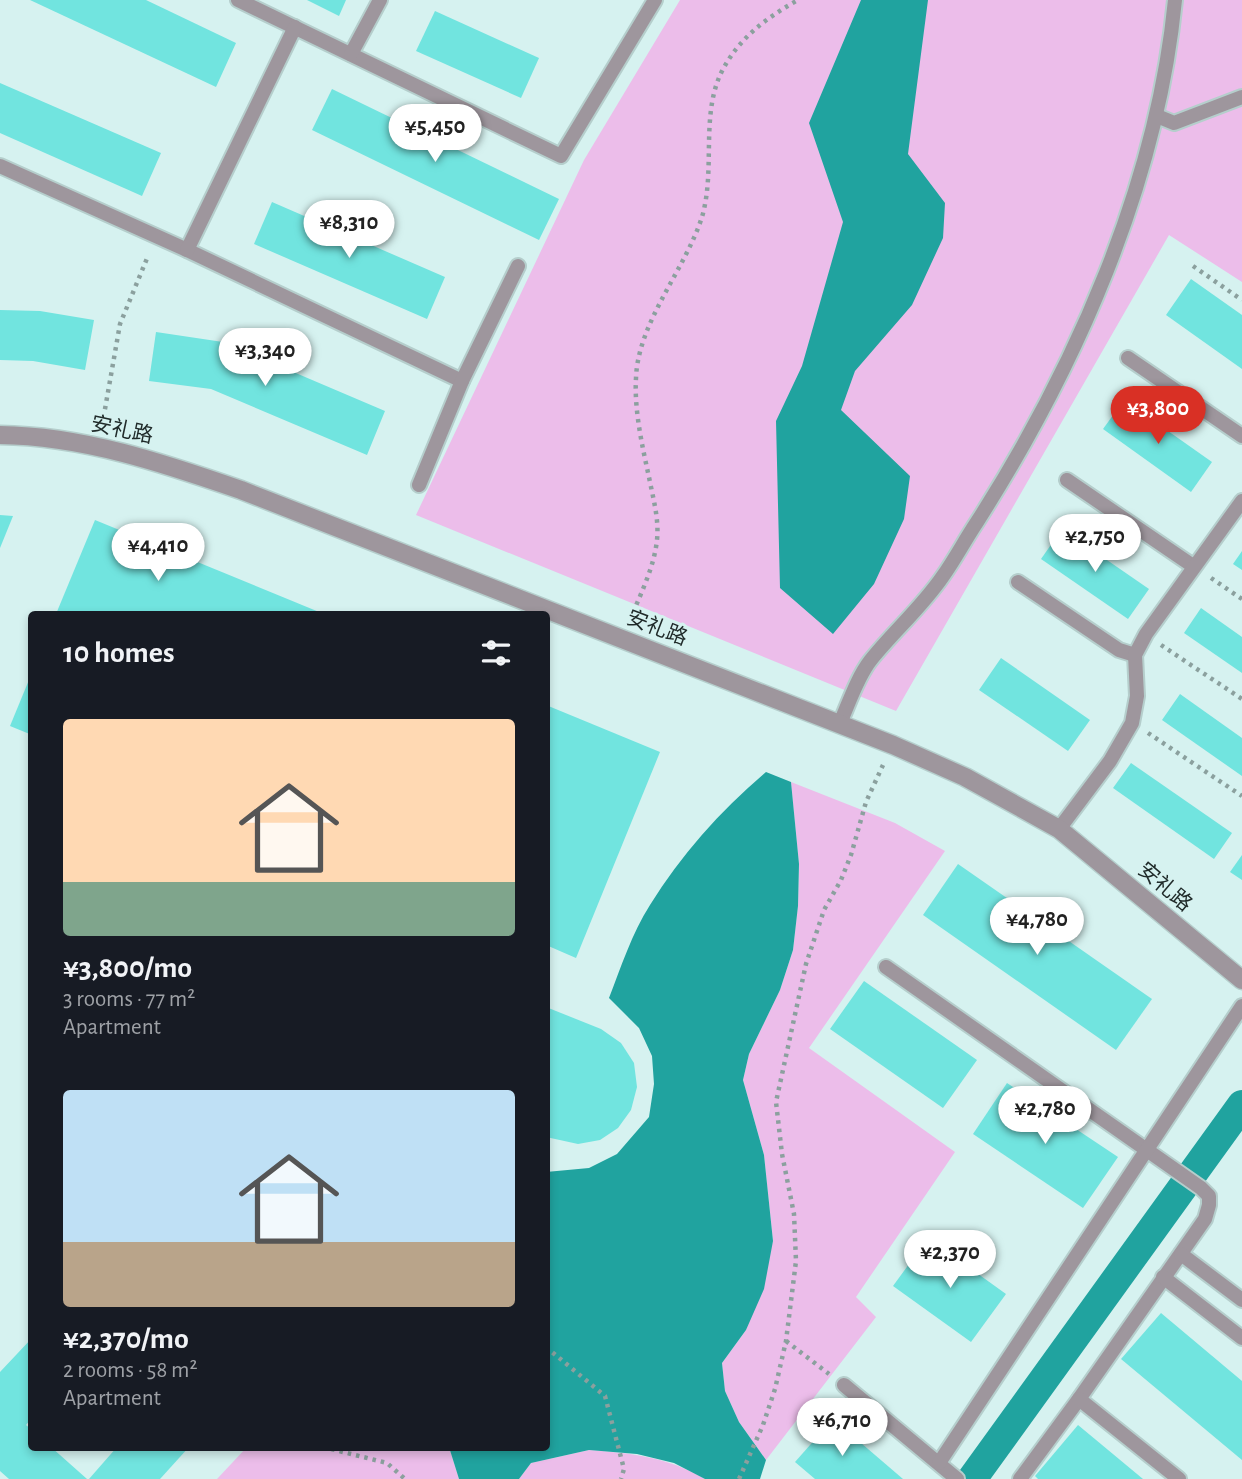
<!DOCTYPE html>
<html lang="en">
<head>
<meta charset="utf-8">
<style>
  body { margin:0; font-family:"Alegreya Sans","Noto Sans SC",sans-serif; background:#242831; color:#f1f3f6; height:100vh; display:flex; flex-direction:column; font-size:26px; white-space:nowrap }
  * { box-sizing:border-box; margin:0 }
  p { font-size:23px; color:#9ea1a6 }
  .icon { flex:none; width:38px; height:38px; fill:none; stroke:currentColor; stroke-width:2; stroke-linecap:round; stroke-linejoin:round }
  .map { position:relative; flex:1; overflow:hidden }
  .drawer { position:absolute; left:28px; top:611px; width:522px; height:840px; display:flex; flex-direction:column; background:#171b24; border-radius:7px; box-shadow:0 4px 10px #0003 }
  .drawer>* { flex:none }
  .price { position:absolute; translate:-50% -60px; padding:0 16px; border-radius:24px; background:#fff; color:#222; font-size:23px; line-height:46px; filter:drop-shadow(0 2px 4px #0008) }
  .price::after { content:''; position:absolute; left:50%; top:42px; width:21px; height:16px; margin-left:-10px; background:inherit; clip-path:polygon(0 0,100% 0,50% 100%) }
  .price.on { background:#d93025; color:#fff }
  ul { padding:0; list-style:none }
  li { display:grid; align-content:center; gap:14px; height:371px; padding:0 35px }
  li span { display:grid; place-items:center; height:217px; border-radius:7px; color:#555 }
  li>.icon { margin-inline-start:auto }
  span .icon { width:126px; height:126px; fill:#fffc; stroke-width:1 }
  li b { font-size:30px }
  h2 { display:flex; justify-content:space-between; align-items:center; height:84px; padding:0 35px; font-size:30px }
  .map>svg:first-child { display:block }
  .green { fill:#ecbdea }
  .water { fill:#20a39f }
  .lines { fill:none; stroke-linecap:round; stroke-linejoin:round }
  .canal { stroke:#20a39f; stroke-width:30 }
  .building { fill:#71e4df }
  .service-casing { stroke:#b5cecc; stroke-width:18 }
  .minor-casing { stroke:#b5cecc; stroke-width:21 }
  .path { stroke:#8ba09e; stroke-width:4.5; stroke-dasharray:3.5 5; stroke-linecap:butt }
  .service { stroke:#9e969d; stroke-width:14 }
  .minor { stroke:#9e969d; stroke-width:18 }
  .labels { text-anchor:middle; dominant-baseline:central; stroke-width:6; stroke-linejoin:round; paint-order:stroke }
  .street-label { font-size:21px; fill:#202b2a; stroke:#d6f2f0 }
</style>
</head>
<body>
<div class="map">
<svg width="1242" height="1479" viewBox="0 0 1242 1479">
  <rect width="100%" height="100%" fill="#d6f2f0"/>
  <!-- green -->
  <g class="green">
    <path d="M680,0H1242V282L1169,235L896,711L416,515L584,160Z"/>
    <path d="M791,782L895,823L945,851L809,1048L955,1152L856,1297L876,1317L766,1460L739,1422L725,1391L722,1363L746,1330L773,1241L764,1155L743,1080L749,1054L780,990L793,950L798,906L799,864Z"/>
    <path d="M247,1447H449L459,1479H217Z"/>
    <path d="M589,1450C631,1453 668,1457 705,1479H519L531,1463Z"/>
  </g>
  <!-- water -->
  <g class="water">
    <path d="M861,0H928L908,154L945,203L943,238L912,305L855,371L841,410L910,476L904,519L874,584L833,634L780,588L776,421L802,366L843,222L809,123Z"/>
    <path d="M766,772L791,782L799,864L798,906L793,950L780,990L749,1054L743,1080L764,1155L773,1241L764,1289L746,1330L722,1363L725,1391L739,1422L766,1460L760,1479H705L674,1463L637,1454L589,1450L531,1463L519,1479H459L449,1447H546V1172L589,1168L617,1154L649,1117L654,1084L652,1056L639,1028L609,998C621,967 632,933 650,905C681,855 721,810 766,772Z"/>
  </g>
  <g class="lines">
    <!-- canal -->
    <path class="canal" d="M972,1479L1242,1105"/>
  </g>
  <!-- building -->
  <g class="building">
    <path d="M30,0H146L236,43L216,87Z"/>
    <path d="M307,0H346L339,16Z"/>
    <path d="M435,11L539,58L521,98L416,51Z"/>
    <path d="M0,83L161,153L142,196L0,133Z"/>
    <path d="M332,89L559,199L539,240L312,130Z"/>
    <path d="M272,202L445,277L427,319L254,244Z"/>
    <path d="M1191,279L1242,315V369L1166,315Z"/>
    <path d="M0,310L40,311L94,320L85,370L33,361L0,360Z"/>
    <path d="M156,332L223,342L385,411L367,455L211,389L149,381Z"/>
    <path d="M1124,400L1212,462L1191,492L1103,429Z"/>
    <path d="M0,515L13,516L0,548Z"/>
    <path d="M95,520L324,614H56Z"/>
    <path d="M1062,529L1149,589L1128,619L1041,559Z"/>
    <path d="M1242,551V570L1233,564Z"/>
    <path d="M1201,608L1242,637V673L1184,633Z"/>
    <path d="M1001,658L1090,720L1068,751L979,690Z"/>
    <path d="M31,675H32V735L10,726Z"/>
    <path d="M1180,694L1242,738V776L1162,720Z"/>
    <path d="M546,705L660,752L576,958L546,945Z"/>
    <path d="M1131,763L1232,833L1214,859L1113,788Z"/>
    <path d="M1242,855V880L1230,872Z"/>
    <path d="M958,864L1152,999L1116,1050L923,915Z"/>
    <path d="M864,981L977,1060L943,1108L830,1029Z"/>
    <path d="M546,1007L601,1029L621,1043L634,1063L637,1087L631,1110L618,1128L600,1140L578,1144L546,1137Z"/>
    <path d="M1007,1083L1118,1157L1083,1208L973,1134Z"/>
    <path d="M928,1238L1006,1294L971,1342L893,1286Z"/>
    <path d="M1161,1313L1242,1381V1460L1121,1359Z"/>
    <path d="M32,1338V1418L26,1425L32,1430V1447H51L87,1479H9L0,1471V1372Z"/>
    <path d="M833,1419L903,1479H815L795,1462Z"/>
    <path d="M1078,1425L1143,1479H1038L1035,1476Z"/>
    <path d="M117,1447H189L160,1479H89Z"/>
  </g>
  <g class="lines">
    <defs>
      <g id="service">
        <path d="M238,0L561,156L655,0"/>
        <path d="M351,54L380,0"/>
        <path d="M1157,116L1174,123L1242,97"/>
        <path d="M0,166L187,250L462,381"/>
        <path d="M187,250L295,27"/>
        <path d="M1128,358L1242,436"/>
        <path d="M1067,480L1193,566"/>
        <path d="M419,485L462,381L518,266"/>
        <path d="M1018,582L1119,650L1135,655"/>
        <path d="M840,723C849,703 857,678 870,661C893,632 922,607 943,576C955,559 965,540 977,522C1076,367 1157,184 1175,0"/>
        <path d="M1059,829L1110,761L1132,723L1137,696L1135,655L1146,634L1242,501"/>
        <path d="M886,967L1201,1188L1209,1196V1205L1205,1219L1079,1399L1020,1479"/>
        <path d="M1181,1254L1242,1300"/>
        <path d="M1163,1277L1242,1338"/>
        <path d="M844,1385L957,1479"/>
        <path d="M1079,1399L1179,1479"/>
        <path d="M939,1463L1242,1006"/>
      </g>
      <path id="minor" d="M0,435C83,436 163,463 241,490L893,745L965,777L1059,829L1242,980"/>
    </defs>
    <!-- service casing -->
    <use href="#service" class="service-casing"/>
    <!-- minor casing -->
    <use href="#minor" class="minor-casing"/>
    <!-- path -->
    <g class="path">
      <path d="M1193,266L1242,300"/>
      <path d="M102,426L120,324L148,256"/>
      <path d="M1211,578L1242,599"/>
      <path d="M630,620C640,595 654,568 657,540C659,520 654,502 650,482C643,449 634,412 636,378C638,322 685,270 702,217C716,169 700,115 722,71C739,38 766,18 798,0"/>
      <path d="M1161,645L1242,699"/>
      <path d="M1148,733L1242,796"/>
      <path d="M786,1341L829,1374"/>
      <path d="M546,1347L605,1396L624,1469L621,1479"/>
      <path d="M323,1447L387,1463L405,1479"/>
      <path d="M739,1479L763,1425L775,1389L786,1341L796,1261L794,1214L782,1154L776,1102L806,964L824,910L841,880L851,855L866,802L883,765"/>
    </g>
    <!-- service -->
    <use href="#service" class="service"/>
    <!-- minor -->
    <use href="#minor" class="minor"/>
  </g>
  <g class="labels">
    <!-- street labels -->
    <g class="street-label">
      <text transform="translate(122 430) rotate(12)">安礼路</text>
      <text transform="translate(657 628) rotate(21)">安礼路</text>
      <text transform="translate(1165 887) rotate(40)">安礼路</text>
    </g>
  </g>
</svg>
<b class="price" style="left:435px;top:164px">¥5,450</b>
<b class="price" style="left:349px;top:260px">¥8,310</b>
<b class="price" style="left:265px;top:388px">¥3,340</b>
<b class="price on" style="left:1158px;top:446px">¥3,800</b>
<b class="price" style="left:1095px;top:574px">¥2,750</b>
<b class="price" style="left:158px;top:583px">¥4,410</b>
<b class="price" style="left:1037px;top:957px">¥4,780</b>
<b class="price" style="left:1045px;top:1146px">¥2,780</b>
<b class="price" style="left:950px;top:1290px">¥2,370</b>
<b class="price" style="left:842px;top:1458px">¥6,710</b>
<section class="drawer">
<h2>10 homes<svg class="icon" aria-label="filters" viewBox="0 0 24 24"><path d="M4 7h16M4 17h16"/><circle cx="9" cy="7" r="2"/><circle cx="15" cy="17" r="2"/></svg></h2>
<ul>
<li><span style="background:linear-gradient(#ffd9b3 75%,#7fa58c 0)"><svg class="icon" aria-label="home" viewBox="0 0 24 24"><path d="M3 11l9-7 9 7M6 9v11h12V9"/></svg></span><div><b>¥3,800/mo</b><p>3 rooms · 77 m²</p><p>Apartment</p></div></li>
<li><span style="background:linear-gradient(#bfe0f5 70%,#b9a48a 0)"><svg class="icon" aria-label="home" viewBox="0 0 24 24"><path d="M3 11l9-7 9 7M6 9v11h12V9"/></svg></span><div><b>¥2,370/mo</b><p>2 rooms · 58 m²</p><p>Apartment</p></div></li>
</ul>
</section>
</div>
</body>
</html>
